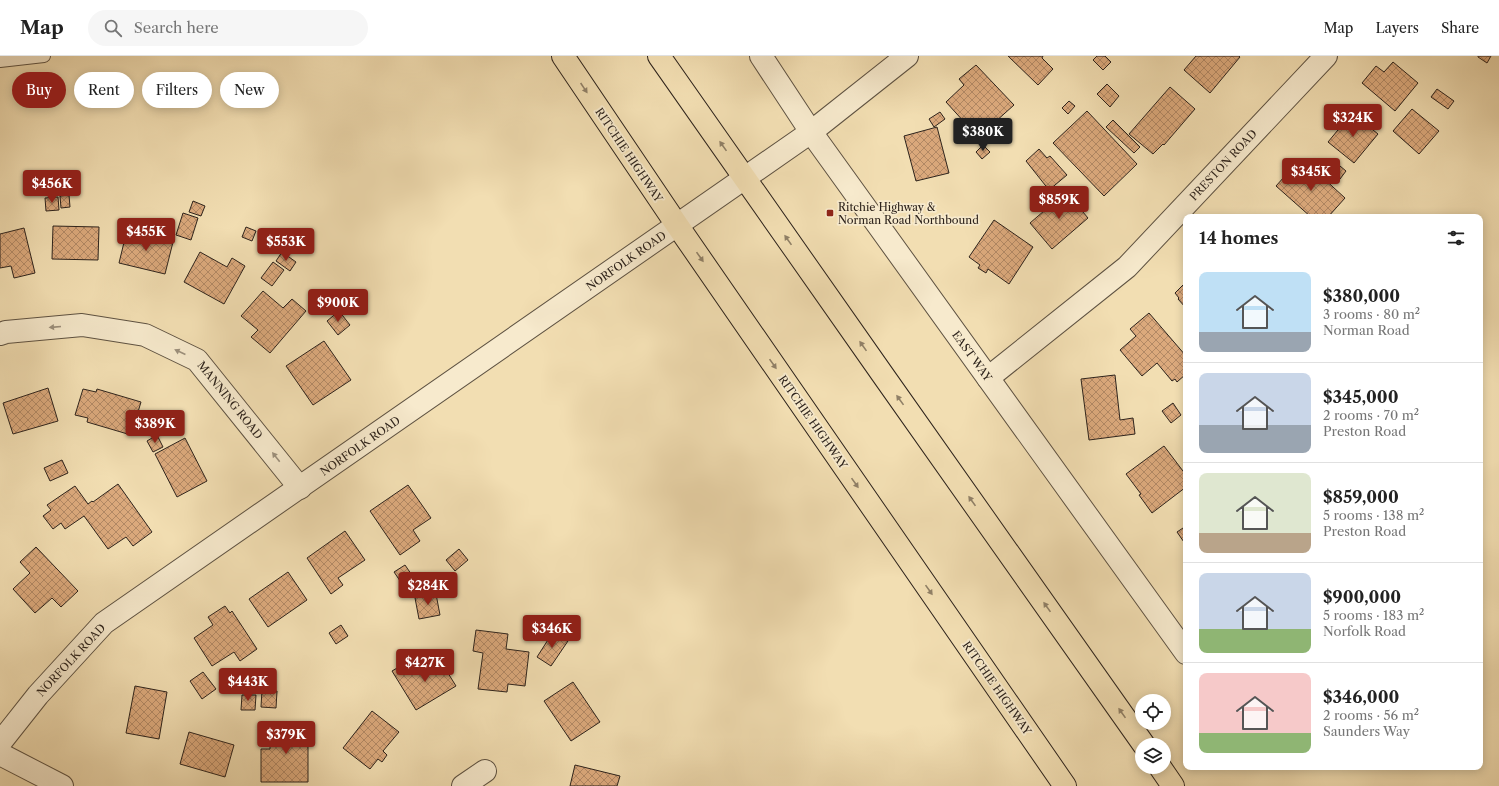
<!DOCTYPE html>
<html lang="en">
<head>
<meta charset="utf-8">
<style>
  body { margin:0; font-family:"Libre Caslon Text",serif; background:#f6f6f6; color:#222; height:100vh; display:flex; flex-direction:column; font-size:15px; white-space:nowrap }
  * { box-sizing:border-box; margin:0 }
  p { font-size:13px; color:#767676 }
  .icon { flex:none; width:22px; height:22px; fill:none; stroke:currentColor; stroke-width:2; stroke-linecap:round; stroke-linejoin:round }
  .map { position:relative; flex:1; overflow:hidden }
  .panel { position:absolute; left:1183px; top:158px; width:300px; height:556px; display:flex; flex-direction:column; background:#fff; border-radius:8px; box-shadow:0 2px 10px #0003 }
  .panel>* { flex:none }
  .hud { position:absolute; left:12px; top:16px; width:380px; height:36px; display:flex; gap:8px }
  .fabs { position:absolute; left:1135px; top:638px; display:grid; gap:8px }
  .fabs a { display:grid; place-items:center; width:36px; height:36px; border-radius:50%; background:#fff; box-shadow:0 2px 10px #0003; font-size:20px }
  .price { position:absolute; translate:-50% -34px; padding:0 9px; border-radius:4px; background:#8f2418; color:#fff; font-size:13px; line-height:26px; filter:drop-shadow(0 1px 2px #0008) }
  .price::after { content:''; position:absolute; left:50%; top:24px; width:12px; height:9px; margin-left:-6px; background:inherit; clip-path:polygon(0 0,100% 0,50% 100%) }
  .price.selected { background:#222; color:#fff }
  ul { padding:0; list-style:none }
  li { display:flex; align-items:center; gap:12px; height:100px; padding:0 16px }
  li+li { border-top:1px solid #e0e0e0 }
  li span { display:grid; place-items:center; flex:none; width:112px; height:80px; border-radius:8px; color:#555 }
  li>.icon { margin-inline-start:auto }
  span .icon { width:48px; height:48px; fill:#fffc; stroke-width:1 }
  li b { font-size:17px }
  h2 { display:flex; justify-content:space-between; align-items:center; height:48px; padding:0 16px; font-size:17px }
  .tag { padding:0 14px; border-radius:18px; background:#fff; box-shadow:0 2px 10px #0003; font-size:14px; line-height:36px }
  .tag.selected { background:#8f2418; color:#fff }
  header { display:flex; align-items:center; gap:24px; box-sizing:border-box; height:56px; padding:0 20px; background:#fff; border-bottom:1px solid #e0e0e0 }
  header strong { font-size:19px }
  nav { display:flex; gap:22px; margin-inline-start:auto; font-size:14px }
  .search { width:280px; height:36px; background:#f6f6f6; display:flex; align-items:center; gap:10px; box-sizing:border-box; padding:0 14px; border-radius:22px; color:#767676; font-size:15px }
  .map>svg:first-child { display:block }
  .building { fill:url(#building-cross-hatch); stroke:#2d231c }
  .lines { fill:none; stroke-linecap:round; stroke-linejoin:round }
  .lane-casing { stroke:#5e5242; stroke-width:14 }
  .street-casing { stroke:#5e5242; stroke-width:24 }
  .primary-casing { stroke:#2d231c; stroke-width:24 }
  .lane { stroke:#f7eacd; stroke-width:12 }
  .street { stroke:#f7eacd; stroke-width:22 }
  .primary { stroke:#f2deb2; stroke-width:22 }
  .oneway { fill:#908067 }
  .oneway2 { fill:#9c907d }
  .poi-dot { fill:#8f2418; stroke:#f7eacd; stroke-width:1.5 }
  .labels { text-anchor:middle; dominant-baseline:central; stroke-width:3.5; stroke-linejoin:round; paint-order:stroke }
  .street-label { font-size:11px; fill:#2d231c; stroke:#f7eacd }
  .poi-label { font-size:11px; fill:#2d231c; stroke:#f7eacd; text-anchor:start }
</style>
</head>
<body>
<header>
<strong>Map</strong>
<div class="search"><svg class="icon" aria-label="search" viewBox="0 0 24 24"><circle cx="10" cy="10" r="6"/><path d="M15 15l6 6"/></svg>Search here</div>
<nav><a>Map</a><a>Layers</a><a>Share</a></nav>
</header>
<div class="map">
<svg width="1499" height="730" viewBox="0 0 1499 730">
  <defs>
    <pattern id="building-cross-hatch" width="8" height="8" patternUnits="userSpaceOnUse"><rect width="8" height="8" fill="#dba97c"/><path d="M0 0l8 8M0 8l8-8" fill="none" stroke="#b28965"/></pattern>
  </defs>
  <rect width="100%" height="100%" fill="#f2deb2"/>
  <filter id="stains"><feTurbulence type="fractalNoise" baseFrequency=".005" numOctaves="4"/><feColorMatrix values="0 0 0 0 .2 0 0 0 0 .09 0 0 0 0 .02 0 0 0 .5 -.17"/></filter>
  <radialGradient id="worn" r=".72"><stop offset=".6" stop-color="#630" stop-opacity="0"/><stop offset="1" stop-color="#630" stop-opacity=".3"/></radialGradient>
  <!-- building -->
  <g class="building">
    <path d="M1008,0H1043L1042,2L1053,13L1038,29Z"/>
    <path d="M1097,0H1105L1111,6L1103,14L1093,4Z"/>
    <path d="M1196,0H1239L1240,1L1210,37L1184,14Z"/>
    <path d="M1478,0H1491L1487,7L1478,1Z"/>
    <path d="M1393,6L1418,27L1395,55L1362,27L1376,10L1384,16Z"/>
    <path d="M976,9L1014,49L976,83L964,70L966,68L946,46L964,29L959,23Z"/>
    <path d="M1107,28L1119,40L1110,51L1097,38Z"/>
    <path d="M1170,31L1195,53L1164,89L1163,88L1153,98L1129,78Z"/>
    <path d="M1437,33L1454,45L1448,53L1431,41Z"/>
    <path d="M1069,45L1075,50L1068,58L1062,52Z"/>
    <path d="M1412,53L1439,75L1419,98L1393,75Z"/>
    <path d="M1087,55L1137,108L1104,140L1053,87Z"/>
    <path d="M940,56L945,63L934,71L929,63Z"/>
    <path d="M1352,57L1378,78L1354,107L1328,86Z"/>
    <path d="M1113,64L1140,91L1134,97L1106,71Z"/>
    <path d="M937,71L949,117L916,125L904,80Z"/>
    <path d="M983,89L990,96L982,103L976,96Z"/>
    <path d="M1039,93L1047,102L1050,100L1067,119L1049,134L1026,105Z"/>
    <path d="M1309,109L1345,142L1328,161H1311L1276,130L1293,111L1300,118Z"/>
    <path d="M1340,110L1346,115L1340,123L1333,119Z"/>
    <path d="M1066,136L1088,162L1052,193L1030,167Z"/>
    <path d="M69,139L70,151L61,152L60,140Z"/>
    <path d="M58,141L59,154L46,155L45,142Z"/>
    <path d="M193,145L205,150L201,160L189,156Z"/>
    <path d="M183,157L198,162L191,184L176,179Z"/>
    <path d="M994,164L1033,191L1009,228L988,213L986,217L978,212L980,209L969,201Z"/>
    <path d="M53,170L99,171L98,204L52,203Z"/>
    <path d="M246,171L256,175L252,185L242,181Z"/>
    <path d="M24,172L35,217L14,222L11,210L0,212V178Z"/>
    <path d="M127,174L173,186L165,218L119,207Z"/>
    <path d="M200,196L227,211L232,202L245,210L224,248L184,226Z"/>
    <path d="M282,196L296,206L290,215L276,205Z"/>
    <path d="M273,206L284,214L272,230L261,222Z"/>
    <path d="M1186,226V252L1178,243L1179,242L1175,237Z"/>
    <path d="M263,235L283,252L292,243L306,255L270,297L251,281L258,274L241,260Z"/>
    <path d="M339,255L350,269L338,279L327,265Z"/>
    <path d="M1149,257L1186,300V318L1177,326L1175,323L1172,325L1157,307L1142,320L1120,294L1136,280L1130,273Z"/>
    <path d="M324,285L351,324L313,349L286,310Z"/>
    <path d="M1115,319L1120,364L1133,362L1135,378L1089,384L1081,323Z"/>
    <path d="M48,332L58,365L13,378L3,347Z"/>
    <path d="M83,333L96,336L97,333L141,346L131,379L87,366L88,362L75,359Z"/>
    <path d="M1173,347L1181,359L1171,367L1162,355Z"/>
    <path d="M155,360L160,366L151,373L147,367Z"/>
    <path d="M157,379L163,391L153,396L147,385Z"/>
    <path d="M185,382L207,425L177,441L155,398Z"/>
    <path d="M1164,390L1186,419V431L1152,457L1139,439L1141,438L1126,418Z"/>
    <path d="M62,404L68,417L50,425L44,412Z"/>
    <path d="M118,428L152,476L133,490L126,481L108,493L84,460L65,473L61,467L53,473L43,460L51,454L47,449L75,430L88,448L92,445L93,446Z"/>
    <path d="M408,429L431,462L413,474L420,485L400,499L370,455Z"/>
    <path d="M1186,470V489L1177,476Z"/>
    <path d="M345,475L365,504L338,522L343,529L331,538L307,502Z"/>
    <path d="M36,491L78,535L61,551L52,542L35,557L13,533L30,517L20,506Z"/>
    <path d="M459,493L468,504L455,515L446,504Z"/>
    <path d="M405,509L420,531L409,538L394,516Z"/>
    <path d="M288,516L307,544L268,571L249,543Z"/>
    <path d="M448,522L452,530L442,536L437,529Z"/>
    <path d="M436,538L440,559L419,563L415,542Z"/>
    <path d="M225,550L230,557L232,555L257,593L240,605L234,596L212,610L194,582L213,569L208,561Z"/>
    <path d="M341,569L348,580L336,588L329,577Z"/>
    <path d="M476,574L508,578L506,593L529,596L525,630L508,628L507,636L478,633L483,597L473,595Z"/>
    <path d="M553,576L568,585L551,610L537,601Z"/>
    <path d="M438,601L456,630L416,654L392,615L404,608L410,618Z"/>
    <path d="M203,616L216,633L202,643L190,625Z"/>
    <path d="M573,626L600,666L571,685L544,645Z"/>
    <path d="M135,630L167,636L159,683L126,677Z"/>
    <path d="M262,634L277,635L276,652L261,651Z"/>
    <path d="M242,639H256L255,654H241Z"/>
    <path d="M372,655L399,676L383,695L387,699L382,706L378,703L370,713L343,692Z"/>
    <path d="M270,669H308V726H261V693H270Z"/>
    <path d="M189,676L234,689L225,721L180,708Z"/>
    <path d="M575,709L620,720L617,730H570Z"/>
  </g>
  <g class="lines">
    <defs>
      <path id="lane" d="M0,5L44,0"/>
      <g id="street">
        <path d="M761,0L811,76L1186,597"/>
        <path d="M0,278L6,276L82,269L145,279L197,304L300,432"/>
        <path d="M988,322L1127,211L1326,0"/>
        <path d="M0,687L38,639L104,567L811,76L907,0"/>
        <path d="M0,698L62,730"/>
        <path d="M463,730L485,715"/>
      </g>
      <g id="primary">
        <path d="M563,0L677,169L1065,730"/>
        <path d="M659,0L885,322L1144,689"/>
        <path d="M1160,711L1173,730"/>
      </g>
    </defs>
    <!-- lane casing -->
    <use href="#lane" class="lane-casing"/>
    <!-- street casing -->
    <use href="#street" class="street-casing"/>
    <!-- primary casing -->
    <use href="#primary" class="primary-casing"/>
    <!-- lane -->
    <use href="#lane" class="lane"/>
    <!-- street -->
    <use href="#street" class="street"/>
    <!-- primary -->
    <use href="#primary" class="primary"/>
  </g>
  <!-- one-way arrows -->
  <defs><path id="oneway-solid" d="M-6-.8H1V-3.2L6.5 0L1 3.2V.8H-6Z"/></defs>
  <g class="oneway">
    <use href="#oneway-solid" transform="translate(584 32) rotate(56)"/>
    <use href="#oneway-solid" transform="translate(723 90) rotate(-125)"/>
    <use href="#oneway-solid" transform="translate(788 184) rotate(-125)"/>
    <use href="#oneway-solid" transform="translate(700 201) rotate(55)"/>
    <use href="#oneway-solid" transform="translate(863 290) rotate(-125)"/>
    <use href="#oneway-solid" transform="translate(773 308) rotate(55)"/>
    <use href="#oneway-solid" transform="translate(900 344) rotate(-126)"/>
    <use href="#oneway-solid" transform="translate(855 427) rotate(55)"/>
    <use href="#oneway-solid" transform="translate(972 445) rotate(-125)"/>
    <use href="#oneway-solid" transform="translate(929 534) rotate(55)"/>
    <use href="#oneway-solid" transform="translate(1047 551) rotate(-125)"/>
    <use href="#oneway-solid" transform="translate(1122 657) rotate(-125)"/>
  </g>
  <g class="oneway2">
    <use href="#oneway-solid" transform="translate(55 271) rotate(175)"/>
    <use href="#oneway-solid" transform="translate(180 296) rotate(-155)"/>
    <use href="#oneway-solid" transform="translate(276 401) rotate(-128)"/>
  </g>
  <!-- markers -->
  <rect class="poi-dot" x="826" y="153" width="8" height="8" rx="2"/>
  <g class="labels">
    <!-- street labels -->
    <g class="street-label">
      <text transform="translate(629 99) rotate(56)">RITCHIE HIGHWAY</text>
      <text transform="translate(1223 109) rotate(-47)">PRESTON ROAD</text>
      <text transform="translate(626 205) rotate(-35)">NORFOLK ROAD</text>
      <text transform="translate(972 300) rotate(54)">EAST WAY</text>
      <text transform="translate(230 344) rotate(51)">MANNING ROAD</text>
      <text transform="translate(813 366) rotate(55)">RITCHIE HIGHWAY</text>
      <text transform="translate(360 390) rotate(-35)">NORFOLK ROAD</text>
      <text transform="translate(71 604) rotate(-47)">NORFOLK ROAD</text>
      <text transform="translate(997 632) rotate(55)">RITCHIE HIGHWAY</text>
    </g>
    <!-- poi labels -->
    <g class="poi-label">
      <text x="838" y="151">Ritchie Highway &amp;<tspan x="838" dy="13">Norman Road Northbound</tspan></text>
    </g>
  </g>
  <rect width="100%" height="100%" filter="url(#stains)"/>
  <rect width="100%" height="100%" fill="url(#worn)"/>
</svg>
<div class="fabs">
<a><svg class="icon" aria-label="locate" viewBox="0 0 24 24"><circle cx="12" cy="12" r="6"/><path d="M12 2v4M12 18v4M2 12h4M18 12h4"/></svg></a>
<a><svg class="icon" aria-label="layers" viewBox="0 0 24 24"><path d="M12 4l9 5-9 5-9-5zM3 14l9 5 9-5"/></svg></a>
</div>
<b class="price" style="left:1353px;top:82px">$324K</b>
<b class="price selected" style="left:983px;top:96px">$380K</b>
<b class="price" style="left:1311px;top:136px">$345K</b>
<b class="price" style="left:52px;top:148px">$456K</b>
<b class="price" style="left:1059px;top:164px">$859K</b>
<b class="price" style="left:146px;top:196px">$455K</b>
<b class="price" style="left:286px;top:206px">$553K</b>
<b class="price" style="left:338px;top:267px">$900K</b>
<b class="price" style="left:155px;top:388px">$389K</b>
<b class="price" style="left:428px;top:550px">$284K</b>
<b class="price" style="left:552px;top:593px">$346K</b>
<b class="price" style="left:425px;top:627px">$427K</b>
<b class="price" style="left:248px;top:646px">$443K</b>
<b class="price" style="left:286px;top:699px">$379K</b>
<div class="hud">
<a class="tag selected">Buy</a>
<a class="tag">Rent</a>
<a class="tag">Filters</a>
<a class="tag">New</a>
</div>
<section class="panel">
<h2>14 homes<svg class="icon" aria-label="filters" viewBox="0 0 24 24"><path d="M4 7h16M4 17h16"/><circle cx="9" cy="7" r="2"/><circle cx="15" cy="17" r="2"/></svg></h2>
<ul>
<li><span style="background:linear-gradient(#bfe0f5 75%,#9aa5b1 0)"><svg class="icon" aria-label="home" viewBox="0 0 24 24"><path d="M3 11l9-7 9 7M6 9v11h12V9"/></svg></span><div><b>$380,000</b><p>3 rooms · 80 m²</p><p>Norman Road</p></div></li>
<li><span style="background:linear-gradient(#c9d6e8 65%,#9aa5b1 0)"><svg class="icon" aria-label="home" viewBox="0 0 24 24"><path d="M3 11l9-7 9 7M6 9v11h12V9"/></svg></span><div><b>$345,000</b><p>2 rooms · 70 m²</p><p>Preston Road</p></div></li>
<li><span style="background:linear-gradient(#dfe7d0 75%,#b9a48a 0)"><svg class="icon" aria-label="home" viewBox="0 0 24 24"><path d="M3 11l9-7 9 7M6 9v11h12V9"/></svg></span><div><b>$859,000</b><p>5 rooms · 138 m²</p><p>Preston Road</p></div></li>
<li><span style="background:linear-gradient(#c9d6e8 70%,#8fb573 0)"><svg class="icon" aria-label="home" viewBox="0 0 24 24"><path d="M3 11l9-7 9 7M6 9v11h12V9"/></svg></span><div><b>$900,000</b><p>5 rooms · 183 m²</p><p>Norfolk Road</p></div></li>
<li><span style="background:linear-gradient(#f6c9c9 75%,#8fb573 0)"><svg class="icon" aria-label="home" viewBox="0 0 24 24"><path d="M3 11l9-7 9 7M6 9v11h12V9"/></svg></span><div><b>$346,000</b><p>2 rooms · 56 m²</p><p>Saunders Way</p></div></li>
</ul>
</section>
</div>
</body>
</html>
